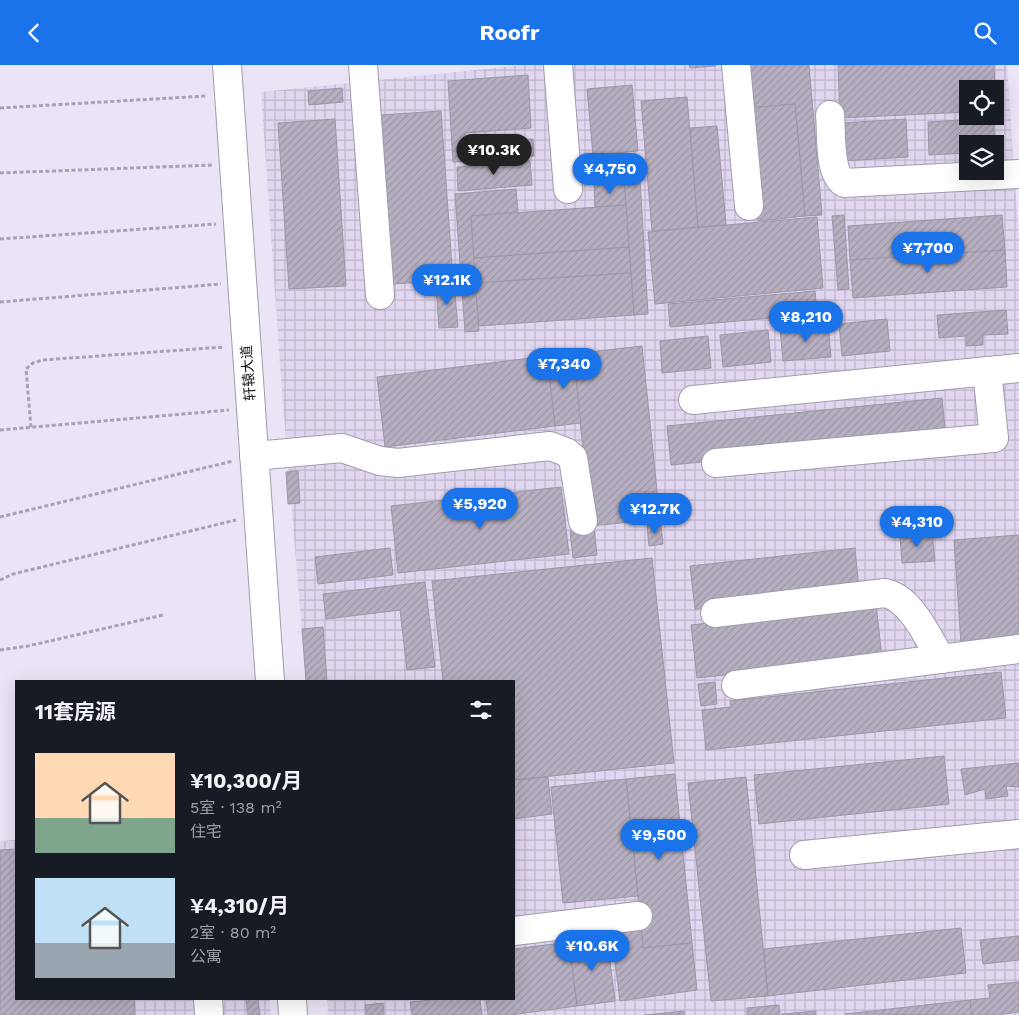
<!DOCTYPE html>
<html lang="zh">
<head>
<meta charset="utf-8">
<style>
  body { margin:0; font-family:"Work Sans","Noto Sans SC",sans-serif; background:#20242c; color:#f1f3f6; height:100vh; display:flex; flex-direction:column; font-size:19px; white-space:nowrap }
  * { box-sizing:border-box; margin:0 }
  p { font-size:16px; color:#9ea1a6 }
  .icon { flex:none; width:28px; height:28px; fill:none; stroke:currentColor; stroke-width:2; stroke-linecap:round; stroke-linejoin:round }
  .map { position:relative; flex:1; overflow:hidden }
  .details { position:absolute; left:15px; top:615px; width:500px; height:320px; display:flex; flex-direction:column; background:#171b24; border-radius:0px; box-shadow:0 5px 20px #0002 }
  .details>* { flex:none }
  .fabs { position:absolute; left:959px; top:15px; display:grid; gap:10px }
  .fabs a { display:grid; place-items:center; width:45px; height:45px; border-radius:0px; background:#171b24; box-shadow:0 5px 20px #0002; font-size:25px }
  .price { position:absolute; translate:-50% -42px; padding:0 11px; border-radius:18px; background:#1a73e8; color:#fff; font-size:16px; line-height:32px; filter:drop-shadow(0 1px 2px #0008) }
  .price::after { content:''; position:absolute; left:50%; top:30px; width:15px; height:11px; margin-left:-8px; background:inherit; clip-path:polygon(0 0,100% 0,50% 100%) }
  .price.selected { background:#222; color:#fff }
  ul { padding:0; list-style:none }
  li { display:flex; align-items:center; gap:15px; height:125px; padding:0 20px }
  li span { display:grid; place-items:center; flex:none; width:140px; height:100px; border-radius:0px; color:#555 }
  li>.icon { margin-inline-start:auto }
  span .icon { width:60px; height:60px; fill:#fffc; stroke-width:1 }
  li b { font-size:21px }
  h2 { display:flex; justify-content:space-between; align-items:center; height:60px; padding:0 20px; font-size:21px }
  header { display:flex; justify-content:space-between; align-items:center; height:65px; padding:0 20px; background:#1a73e8; color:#fff; font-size:22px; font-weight:700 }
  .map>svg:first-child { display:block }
  .industrial { fill:url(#industrial-grid); fill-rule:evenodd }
  .building { fill:url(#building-hatch); stroke:#9d96a8 }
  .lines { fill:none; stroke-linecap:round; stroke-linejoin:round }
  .minor-casing { stroke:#a19bac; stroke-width:30 }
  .path { stroke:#a8a2b2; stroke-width:3; stroke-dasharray:4 2.5; stroke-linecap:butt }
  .minor { stroke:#fff; stroke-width:28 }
  .labels { text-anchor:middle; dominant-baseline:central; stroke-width:5; stroke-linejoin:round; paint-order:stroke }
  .street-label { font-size:14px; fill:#141118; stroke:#fff }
</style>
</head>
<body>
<header><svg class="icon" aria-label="back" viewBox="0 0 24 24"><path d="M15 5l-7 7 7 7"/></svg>Roofr<svg class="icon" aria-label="search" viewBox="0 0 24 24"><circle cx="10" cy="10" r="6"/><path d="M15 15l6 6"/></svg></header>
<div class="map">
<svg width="1019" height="950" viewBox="0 0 1019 950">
  <defs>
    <pattern id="industrial-grid" width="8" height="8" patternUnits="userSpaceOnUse" patternTransform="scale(1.25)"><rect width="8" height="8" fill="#e0d6f0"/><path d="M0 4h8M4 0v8" fill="none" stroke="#bfb7cd"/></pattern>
    <pattern id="building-hatch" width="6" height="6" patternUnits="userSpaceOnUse" patternTransform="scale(1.25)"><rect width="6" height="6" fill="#b6afc1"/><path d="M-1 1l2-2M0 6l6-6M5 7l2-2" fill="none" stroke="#9c96a5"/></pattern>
  </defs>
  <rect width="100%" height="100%" fill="#ebe4f7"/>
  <!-- industrial -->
  <g class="industrial">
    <path d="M524,0H1007L1019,175V950H328L327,934H514V616H306L281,314L261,27ZM968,24H995V51H968ZM968,79H995V106H968Z"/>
    <path d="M16,775V934H270L271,950H0V776Z"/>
  </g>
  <!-- building -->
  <g class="building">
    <path d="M689,0H716V1L690,3Z"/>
    <path d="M744,0H809L822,150L805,151L795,39L748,43Z"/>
    <path d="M838,0H994L996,46L995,24H968V47L840,53Z"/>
    <path d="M528,10L531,63L465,68L466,78L533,74L534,91L453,97L448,16Z"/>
    <path d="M632,20L638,86L593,90L587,24Z"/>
    <path d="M342,23L343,37L309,40L308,26Z"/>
    <path d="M687,32L698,162L652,166L641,36Z"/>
    <path d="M795,39L805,151L758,156L748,43Z"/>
    <path d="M441,46L453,215L393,219L381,50Z"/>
    <path d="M993,53L995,79H968V88L929,90L928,57Z"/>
    <path d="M335,54L346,221L289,224L278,58Z"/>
    <path d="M906,54L908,92L843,96L841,58Z"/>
    <path d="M717,61L726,160L698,162L690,63Z"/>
    <path d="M530,96L532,120L458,126L457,102Z"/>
    <path d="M640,115L648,249L634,250L624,117Z"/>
    <path d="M624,117L626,140L595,142L594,119Z"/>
    <path d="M516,124L518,147L471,151L479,266L465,267L455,129Z"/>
    <path d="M626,140L629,182L474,193L471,151Z"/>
    <path d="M844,150L849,224L838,225L832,151Z"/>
    <path d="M1002,150L1005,185L850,195L848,161Z"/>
    <path d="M817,152L823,223L655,239L648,167Z"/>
    <path d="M629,182L631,208L475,218L474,193Z"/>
    <path d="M1005,185L1007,222L853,233L850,195Z"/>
    <path d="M631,208L634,250L479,261L475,218Z"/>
    <path d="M454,219L458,262L439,263L436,221Z"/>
    <path d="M815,226L817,249L670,262L668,239Z"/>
    <path d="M1006,245L1008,269L983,270V280L966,281V271L939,273L937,250Z"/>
    <path d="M887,254L890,286L842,291L839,259Z"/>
    <path d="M828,260L831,292L783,296L780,264Z"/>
    <path d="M768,265L771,297L723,302L720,270Z"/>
    <path d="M708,271L711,303L662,308L660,276Z"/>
    <path d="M642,281L660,454L591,461L573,289Z"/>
    <path d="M573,289L581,358L555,361L547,291Z"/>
    <path d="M547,291L555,361L385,382L377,312Z"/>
    <path d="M942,333L946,373L671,400L667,361Z"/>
    <path d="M298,406L300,438L288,439L286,407Z"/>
    <path d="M561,422L569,489L398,508L391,441Z"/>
    <path d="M661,460L663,479L649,481L647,461Z"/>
    <path d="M594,463L597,490L573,493L570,466Z"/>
    <path d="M932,468L935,496L902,498L900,471Z"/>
    <path d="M1019,470V575L961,579L954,475Z"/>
    <path d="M390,483L393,510L318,519L315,492Z"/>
    <path d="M855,483L859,525L695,544L690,501Z"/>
    <path d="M652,493L674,698L514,715V616H443L432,516Z"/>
    <path d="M425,517L435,602L407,605L400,545L326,554L323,529Z"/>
    <path d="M876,539L882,593L697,613L691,560Z"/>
    <path d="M323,562L327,616H306L302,564Z"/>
    <path d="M1001,607L1006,653L706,685L702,645L731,642L730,636Z"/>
    <path d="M715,617L717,639L701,641L698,619Z"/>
    <path d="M944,691L949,739L759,759L754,710Z"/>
    <path d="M1019,698V722L1006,721L1008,731L986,734L985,724L965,730L961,704Z"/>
    <path d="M675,709L692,878L643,883L626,714Z"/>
    <path d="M548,712L552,749L514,754V715Z"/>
    <path d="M746,712L768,931L711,936L688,718Z"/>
    <path d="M626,714L638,831L563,838L551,722Z"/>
    <path d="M16,784V934H134L135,950H0V785Z"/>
    <path d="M641,861L643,883L692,878L697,925L620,936L611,865Z"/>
    <path d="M961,863L966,908L768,931L764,884Z"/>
    <path d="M1019,871V895L983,899L980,875Z"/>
    <path d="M607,873L615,936L577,941L569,877Z"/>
    <path d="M569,877L577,941L510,950H488L486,934H514V884Z"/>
    <path d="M1019,917V947L996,950H972L970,935L990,933L988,920Z"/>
    <path d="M246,934H258L260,950H248Z"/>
    <path d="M442,934H480L482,950H412L410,937Z"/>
    <path d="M970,935L972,950L845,949Z"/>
    <path d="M383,938L384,950H366L365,940Z"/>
    <path d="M779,940L780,950H747V943Z"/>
    <path d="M684,946V950H645Z"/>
    <path d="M816,946V950H782V949Z"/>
  </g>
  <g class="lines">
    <defs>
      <g id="minor">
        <path d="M227,0L270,616"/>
        <path d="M363,0L380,230"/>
        <path d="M558,0L568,124"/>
        <path d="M736,0L749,141"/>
        <path d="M830,50C832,68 828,107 844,118L1019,109"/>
        <path d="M693,335L1019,303"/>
        <path d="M254,391L342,383L380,396L398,398L550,381L566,387L573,393L583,456"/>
        <path d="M716,398L994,373L987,306"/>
        <path d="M715,548L885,528C911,533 928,573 941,594"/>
        <path d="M736,620L1019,584"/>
        <path d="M804,790L1019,769"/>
        <path d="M514,866L638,851"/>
        <path d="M208,934L209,950"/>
        <path d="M292,934L293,950"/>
      </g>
    </defs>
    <!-- minor casing -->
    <use href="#minor" class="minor-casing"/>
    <!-- path -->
    <g class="path">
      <path d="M0,43L207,31"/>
      <path d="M0,108L212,100"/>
      <path d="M0,174L216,159"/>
      <path d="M0,237L221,219"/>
      <path d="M31,362L26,304L33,298L43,295L224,282"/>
      <path d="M0,365L229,345"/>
      <path d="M0,452L233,396"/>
      <path d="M0,515L13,509L236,455"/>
      <path d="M0,585L28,581L163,550"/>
    </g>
    <!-- minor -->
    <use href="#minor" class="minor"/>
  </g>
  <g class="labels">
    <!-- street labels -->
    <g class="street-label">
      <text transform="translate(248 308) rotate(-94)">轩辕大道</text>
    </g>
  </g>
</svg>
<div class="fabs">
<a><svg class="icon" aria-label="locate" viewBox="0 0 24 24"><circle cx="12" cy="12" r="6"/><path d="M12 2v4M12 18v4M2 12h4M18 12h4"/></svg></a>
<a><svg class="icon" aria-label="layers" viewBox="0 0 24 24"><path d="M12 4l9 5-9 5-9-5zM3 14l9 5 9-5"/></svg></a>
</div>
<b class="price selected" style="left:494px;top:111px">¥10.3K</b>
<b class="price" style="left:610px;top:130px">¥4,750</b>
<b class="price" style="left:928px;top:209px">¥7,700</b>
<b class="price" style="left:447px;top:241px">¥12.1K</b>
<b class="price" style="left:806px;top:278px">¥8,210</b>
<b class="price" style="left:564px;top:325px">¥7,340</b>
<b class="price" style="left:480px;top:465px">¥5,920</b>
<b class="price" style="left:655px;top:470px">¥12.7K</b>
<b class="price" style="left:917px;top:483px">¥4,310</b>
<b class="price" style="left:659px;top:796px">¥9,500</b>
<b class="price" style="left:592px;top:907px">¥10.6K</b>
<section class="details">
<h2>11套房源<svg class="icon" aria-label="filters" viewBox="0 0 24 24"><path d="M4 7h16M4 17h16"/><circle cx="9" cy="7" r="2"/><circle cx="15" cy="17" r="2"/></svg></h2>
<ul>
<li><span style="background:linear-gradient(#ffd9b3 65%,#7fa58c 0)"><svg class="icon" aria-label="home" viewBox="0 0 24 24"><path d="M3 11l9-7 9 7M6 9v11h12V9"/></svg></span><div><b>¥10,300/月</b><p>5室 · 138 m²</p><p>住宅</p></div></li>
<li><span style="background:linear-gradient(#bfe0f5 65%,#9aa5b1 0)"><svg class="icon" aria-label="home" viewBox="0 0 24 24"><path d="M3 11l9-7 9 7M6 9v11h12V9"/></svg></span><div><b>¥4,310/月</b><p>2室 · 80 m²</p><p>公寓</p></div></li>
</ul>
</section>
</div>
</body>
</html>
